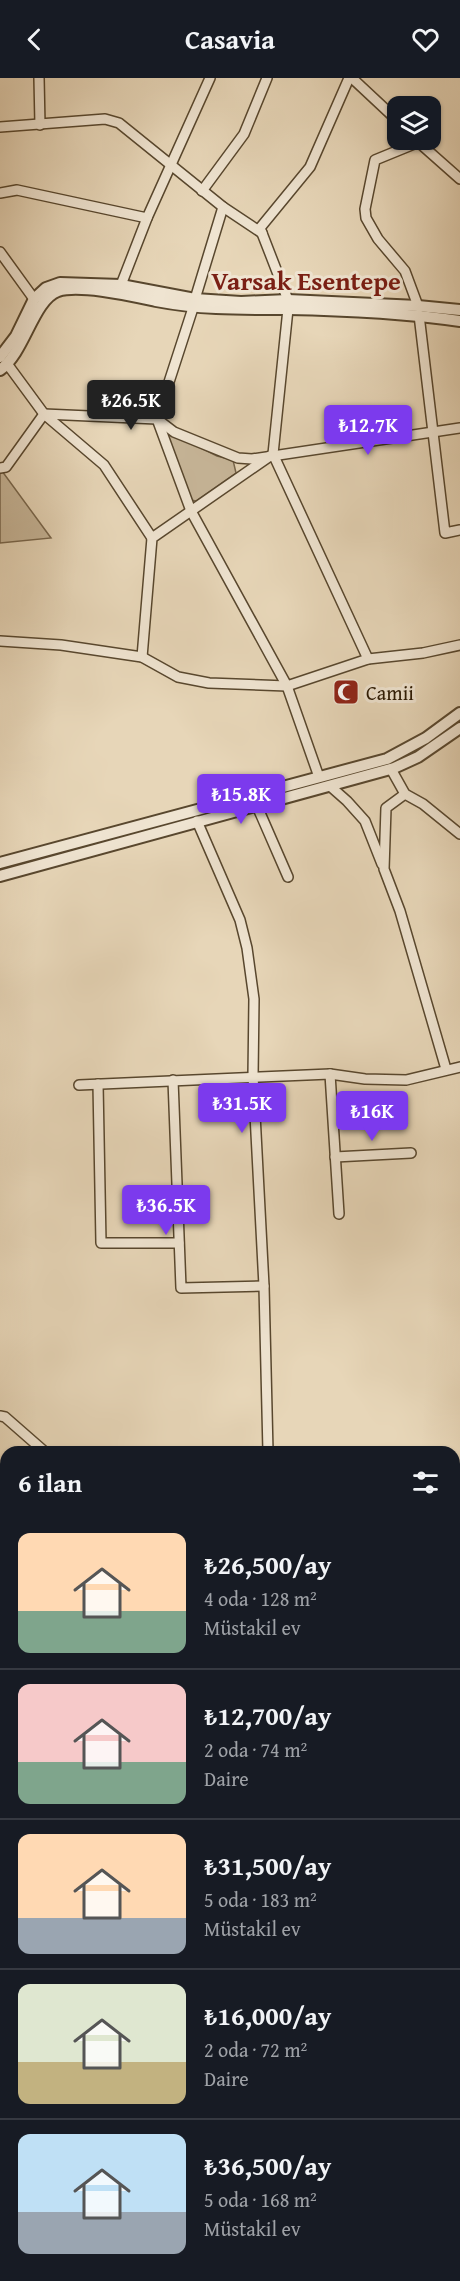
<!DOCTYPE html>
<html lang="tr">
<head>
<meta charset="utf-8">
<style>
  body { margin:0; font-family:"Gentium Book Plus",serif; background:#242831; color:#f1f3f6; height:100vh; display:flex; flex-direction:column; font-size:22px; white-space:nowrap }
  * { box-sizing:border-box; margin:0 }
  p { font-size:20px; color:#9ea1a6 }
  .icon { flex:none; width:33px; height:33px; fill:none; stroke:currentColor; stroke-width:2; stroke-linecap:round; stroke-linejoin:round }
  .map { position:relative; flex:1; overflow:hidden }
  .side { position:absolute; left:0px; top:1368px; width:460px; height:836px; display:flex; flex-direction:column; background:#171b24; border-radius:18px 18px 0 0; box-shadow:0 2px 4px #0004 }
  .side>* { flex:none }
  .fabs { position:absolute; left:387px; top:18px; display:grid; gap:12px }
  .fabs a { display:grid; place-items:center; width:54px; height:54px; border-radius:12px; background:#171b24; box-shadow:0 2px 4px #0004; font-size:30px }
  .price { position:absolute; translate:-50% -51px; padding:0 14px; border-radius:6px; background:#7c3aed; color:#fff; font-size:20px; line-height:39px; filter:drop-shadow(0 2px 3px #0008) }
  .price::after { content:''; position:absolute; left:50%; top:36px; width:18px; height:14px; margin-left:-9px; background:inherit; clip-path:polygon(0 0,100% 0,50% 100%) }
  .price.active { background:#222; color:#fff }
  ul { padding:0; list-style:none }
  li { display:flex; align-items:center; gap:18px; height:150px; padding:0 18px }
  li+li { border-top:2px solid #363941 }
  li span { display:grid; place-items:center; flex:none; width:168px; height:120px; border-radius:12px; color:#555 }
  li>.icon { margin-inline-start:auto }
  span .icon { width:72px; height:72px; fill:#fffc; stroke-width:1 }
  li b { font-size:26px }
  h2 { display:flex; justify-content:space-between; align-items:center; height:72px; padding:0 18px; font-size:26px }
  header { display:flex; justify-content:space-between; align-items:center; height:78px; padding:0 18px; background:#171b24; font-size:27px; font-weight:600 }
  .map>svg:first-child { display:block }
  .green { fill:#c7b699; stroke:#78664c; stroke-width:1.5 }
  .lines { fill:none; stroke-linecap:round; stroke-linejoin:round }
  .minor-casing { stroke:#58472e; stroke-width:12 }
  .tertiary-casing { stroke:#58472e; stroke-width:14 }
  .minor { stroke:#efe4d1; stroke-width:9 }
  .tertiary { stroke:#efe4d1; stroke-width:10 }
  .labels { text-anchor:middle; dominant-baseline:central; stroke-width:6; stroke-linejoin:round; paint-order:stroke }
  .poi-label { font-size:20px; fill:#291700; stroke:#efe4d1; text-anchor:start }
  .district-label { font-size:26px; font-weight:bold; fill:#7a1f14; stroke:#efe4d1 }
</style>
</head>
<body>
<header><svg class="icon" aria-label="back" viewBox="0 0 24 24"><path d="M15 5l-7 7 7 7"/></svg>Casavia<svg class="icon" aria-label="heart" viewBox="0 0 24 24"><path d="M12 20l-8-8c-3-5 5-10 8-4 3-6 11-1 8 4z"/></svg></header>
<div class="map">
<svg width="460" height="2203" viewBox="0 0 460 2203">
  <rect width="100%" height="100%" fill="#e7d6b8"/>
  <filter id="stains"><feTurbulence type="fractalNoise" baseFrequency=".00333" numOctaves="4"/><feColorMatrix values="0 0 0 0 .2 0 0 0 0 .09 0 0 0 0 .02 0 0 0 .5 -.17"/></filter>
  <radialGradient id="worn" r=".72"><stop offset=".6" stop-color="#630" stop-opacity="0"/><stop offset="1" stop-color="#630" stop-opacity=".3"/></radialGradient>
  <!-- green -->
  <g class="green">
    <path d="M171,355L217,378L233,382L236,395L196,423L191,422L167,357Z"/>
    <path d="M0,393H2L51,460L0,465Z"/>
  </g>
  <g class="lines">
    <defs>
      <g id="minor">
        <path d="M39,0L40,47"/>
        <path d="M352,0L398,43"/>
        <path d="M0,49L105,41L119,45L223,129L262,155"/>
        <path d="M416,62L460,101"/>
        <path d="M202,113L244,56L267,0"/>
        <path d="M0,115L17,112L147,140"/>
        <path d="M0,174L34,221"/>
        <path d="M121,207L147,140L210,0"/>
        <path d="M195,221L223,129"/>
        <path d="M288,222L260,150L310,89L349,0"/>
        <path d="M418,228L405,193L378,161L366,140L365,131L375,82L419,64"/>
        <path d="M193,230L157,341L191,433L287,608L319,699"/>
        <path d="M419,237L445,455L460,452"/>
        <path d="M8,287L44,336L104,387L152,460"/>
        <path d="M273,376L368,581"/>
        <path d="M0,390L6,389L44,336L157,341L174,354L238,380L252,381L460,350"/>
        <path d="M0,563L61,567L142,579L178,599L209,605L287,608L368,581L423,575L460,567"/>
        <path d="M142,579L152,460L273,376L288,231"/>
        <path d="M391,691L405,716L423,726L460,756"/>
        <path d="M330,708L347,723L365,743L382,786"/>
        <path d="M405,716L386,730L384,791L400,833L446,991"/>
        <path d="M257,728L288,799"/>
        <path d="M197,743L240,842L247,870L254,921L253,998L264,1208L268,1374"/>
        <path d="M330,996L339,1136"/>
        <path d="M173,1002L181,1210L264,1208"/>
        <path d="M98,1006L101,1165H179"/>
        <path d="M79,1007L330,996L365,1001L406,1002L460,989"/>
        <path d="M335,1079L411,1075"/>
        <path d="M0,1338L5,1339L45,1374"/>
        <path d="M0,1450L6,1456"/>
        <path d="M0,1521L6,1516"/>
        <path d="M0,1556L6,1564"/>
        <path d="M454,1577L460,1569"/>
        <path d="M0,1634L6,1631"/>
        <path d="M0,1690L6,1705"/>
        <path d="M0,1717L6,1713"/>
        <path d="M454,1723L460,1715"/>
        <path d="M0,1796L6,1793"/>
        <path d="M454,1844L460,1849"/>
        <path d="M0,1898L6,1911"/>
        <path d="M0,1921L6,1919"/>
        <path d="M0,2066L6,2073"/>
        <path d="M0,2128L6,2118"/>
        <path d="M0,2199L4,2203"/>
      </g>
      <g id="tertiary">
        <path d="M0,279L16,258L34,221L46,210L60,205L121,207L195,221L241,224L288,222L418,228L460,232"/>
        <path d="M0,292C25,274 33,222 58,213C80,206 132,218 156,223C204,232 240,231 288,231C345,232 403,235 460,243"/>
        <path d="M0,785L387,681L426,660L460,635"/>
        <path d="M0,798L394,690L418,679L460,650"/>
        <path d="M454,1757L460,1754"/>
        <path d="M0,2011L6,2008"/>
      </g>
    </defs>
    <!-- minor casing -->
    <use href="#minor" class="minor-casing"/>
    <!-- tertiary casing -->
    <use href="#tertiary" class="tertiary-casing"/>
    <!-- minor -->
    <use href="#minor" class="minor"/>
    <!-- tertiary -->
    <use href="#tertiary" class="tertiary"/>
  </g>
  <!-- icons -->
  <defs>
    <symbol id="mosque-square" viewBox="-11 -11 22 22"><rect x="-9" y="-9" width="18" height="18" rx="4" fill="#8f2418" stroke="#efe4d1"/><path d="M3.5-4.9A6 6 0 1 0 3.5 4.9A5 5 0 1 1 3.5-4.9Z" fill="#fff"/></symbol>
  </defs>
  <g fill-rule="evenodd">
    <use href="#mosque-square" x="331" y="599" width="30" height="30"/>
  </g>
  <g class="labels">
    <!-- poi labels -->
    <g class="poi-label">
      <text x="366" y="614">Camii</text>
    </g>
    <!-- district labels -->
    <g class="district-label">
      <text x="306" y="202">Varsak Esentepe</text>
    </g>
  </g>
  <rect width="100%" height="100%" filter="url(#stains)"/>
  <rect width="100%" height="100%" fill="url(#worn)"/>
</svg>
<div class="fabs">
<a><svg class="icon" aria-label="layers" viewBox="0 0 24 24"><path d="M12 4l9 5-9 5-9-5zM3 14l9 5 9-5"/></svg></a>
</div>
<b class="price active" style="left:131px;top:353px">₺26.5K</b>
<b class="price" style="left:368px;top:378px">₺12.7K</b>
<b class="price" style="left:241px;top:747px">₺15.8K</b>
<b class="price" style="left:242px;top:1056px">₺31.5K</b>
<b class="price" style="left:372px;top:1064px">₺16K</b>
<b class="price" style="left:166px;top:1158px">₺36.5K</b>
<section class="side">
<h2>6 ilan<svg class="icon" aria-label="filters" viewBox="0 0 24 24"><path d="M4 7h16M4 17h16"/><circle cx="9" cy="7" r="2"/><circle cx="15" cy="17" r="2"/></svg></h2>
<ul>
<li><span style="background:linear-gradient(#ffd9b3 65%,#7fa58c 0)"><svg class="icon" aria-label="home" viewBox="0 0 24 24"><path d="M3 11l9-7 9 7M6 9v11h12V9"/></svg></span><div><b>₺26,500/ay</b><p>4 oda · 128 m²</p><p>Müstakil ev</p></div></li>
<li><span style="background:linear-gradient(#f6c9c9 65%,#7fa58c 0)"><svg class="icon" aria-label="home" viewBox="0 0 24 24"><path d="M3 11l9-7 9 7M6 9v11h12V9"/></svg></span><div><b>₺12,700/ay</b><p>2 oda · 74 m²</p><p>Daire</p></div></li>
<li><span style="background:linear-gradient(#ffd9b3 70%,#9aa5b1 0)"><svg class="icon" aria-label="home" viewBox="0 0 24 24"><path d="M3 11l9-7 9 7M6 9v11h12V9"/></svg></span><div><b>₺31,500/ay</b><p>5 oda · 183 m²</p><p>Müstakil ev</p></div></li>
<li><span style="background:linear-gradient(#dfe7d0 65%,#c2b280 0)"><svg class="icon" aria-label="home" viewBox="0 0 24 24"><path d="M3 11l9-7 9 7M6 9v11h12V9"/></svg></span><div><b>₺16,000/ay</b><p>2 oda · 72 m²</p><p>Daire</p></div></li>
<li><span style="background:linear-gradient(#bfe0f5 65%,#9aa5b1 0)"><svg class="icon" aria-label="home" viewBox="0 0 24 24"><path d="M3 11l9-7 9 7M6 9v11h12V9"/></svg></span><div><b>₺36,500/ay</b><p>5 oda · 168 m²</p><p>Müstakil ev</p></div></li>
</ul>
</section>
</div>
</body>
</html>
